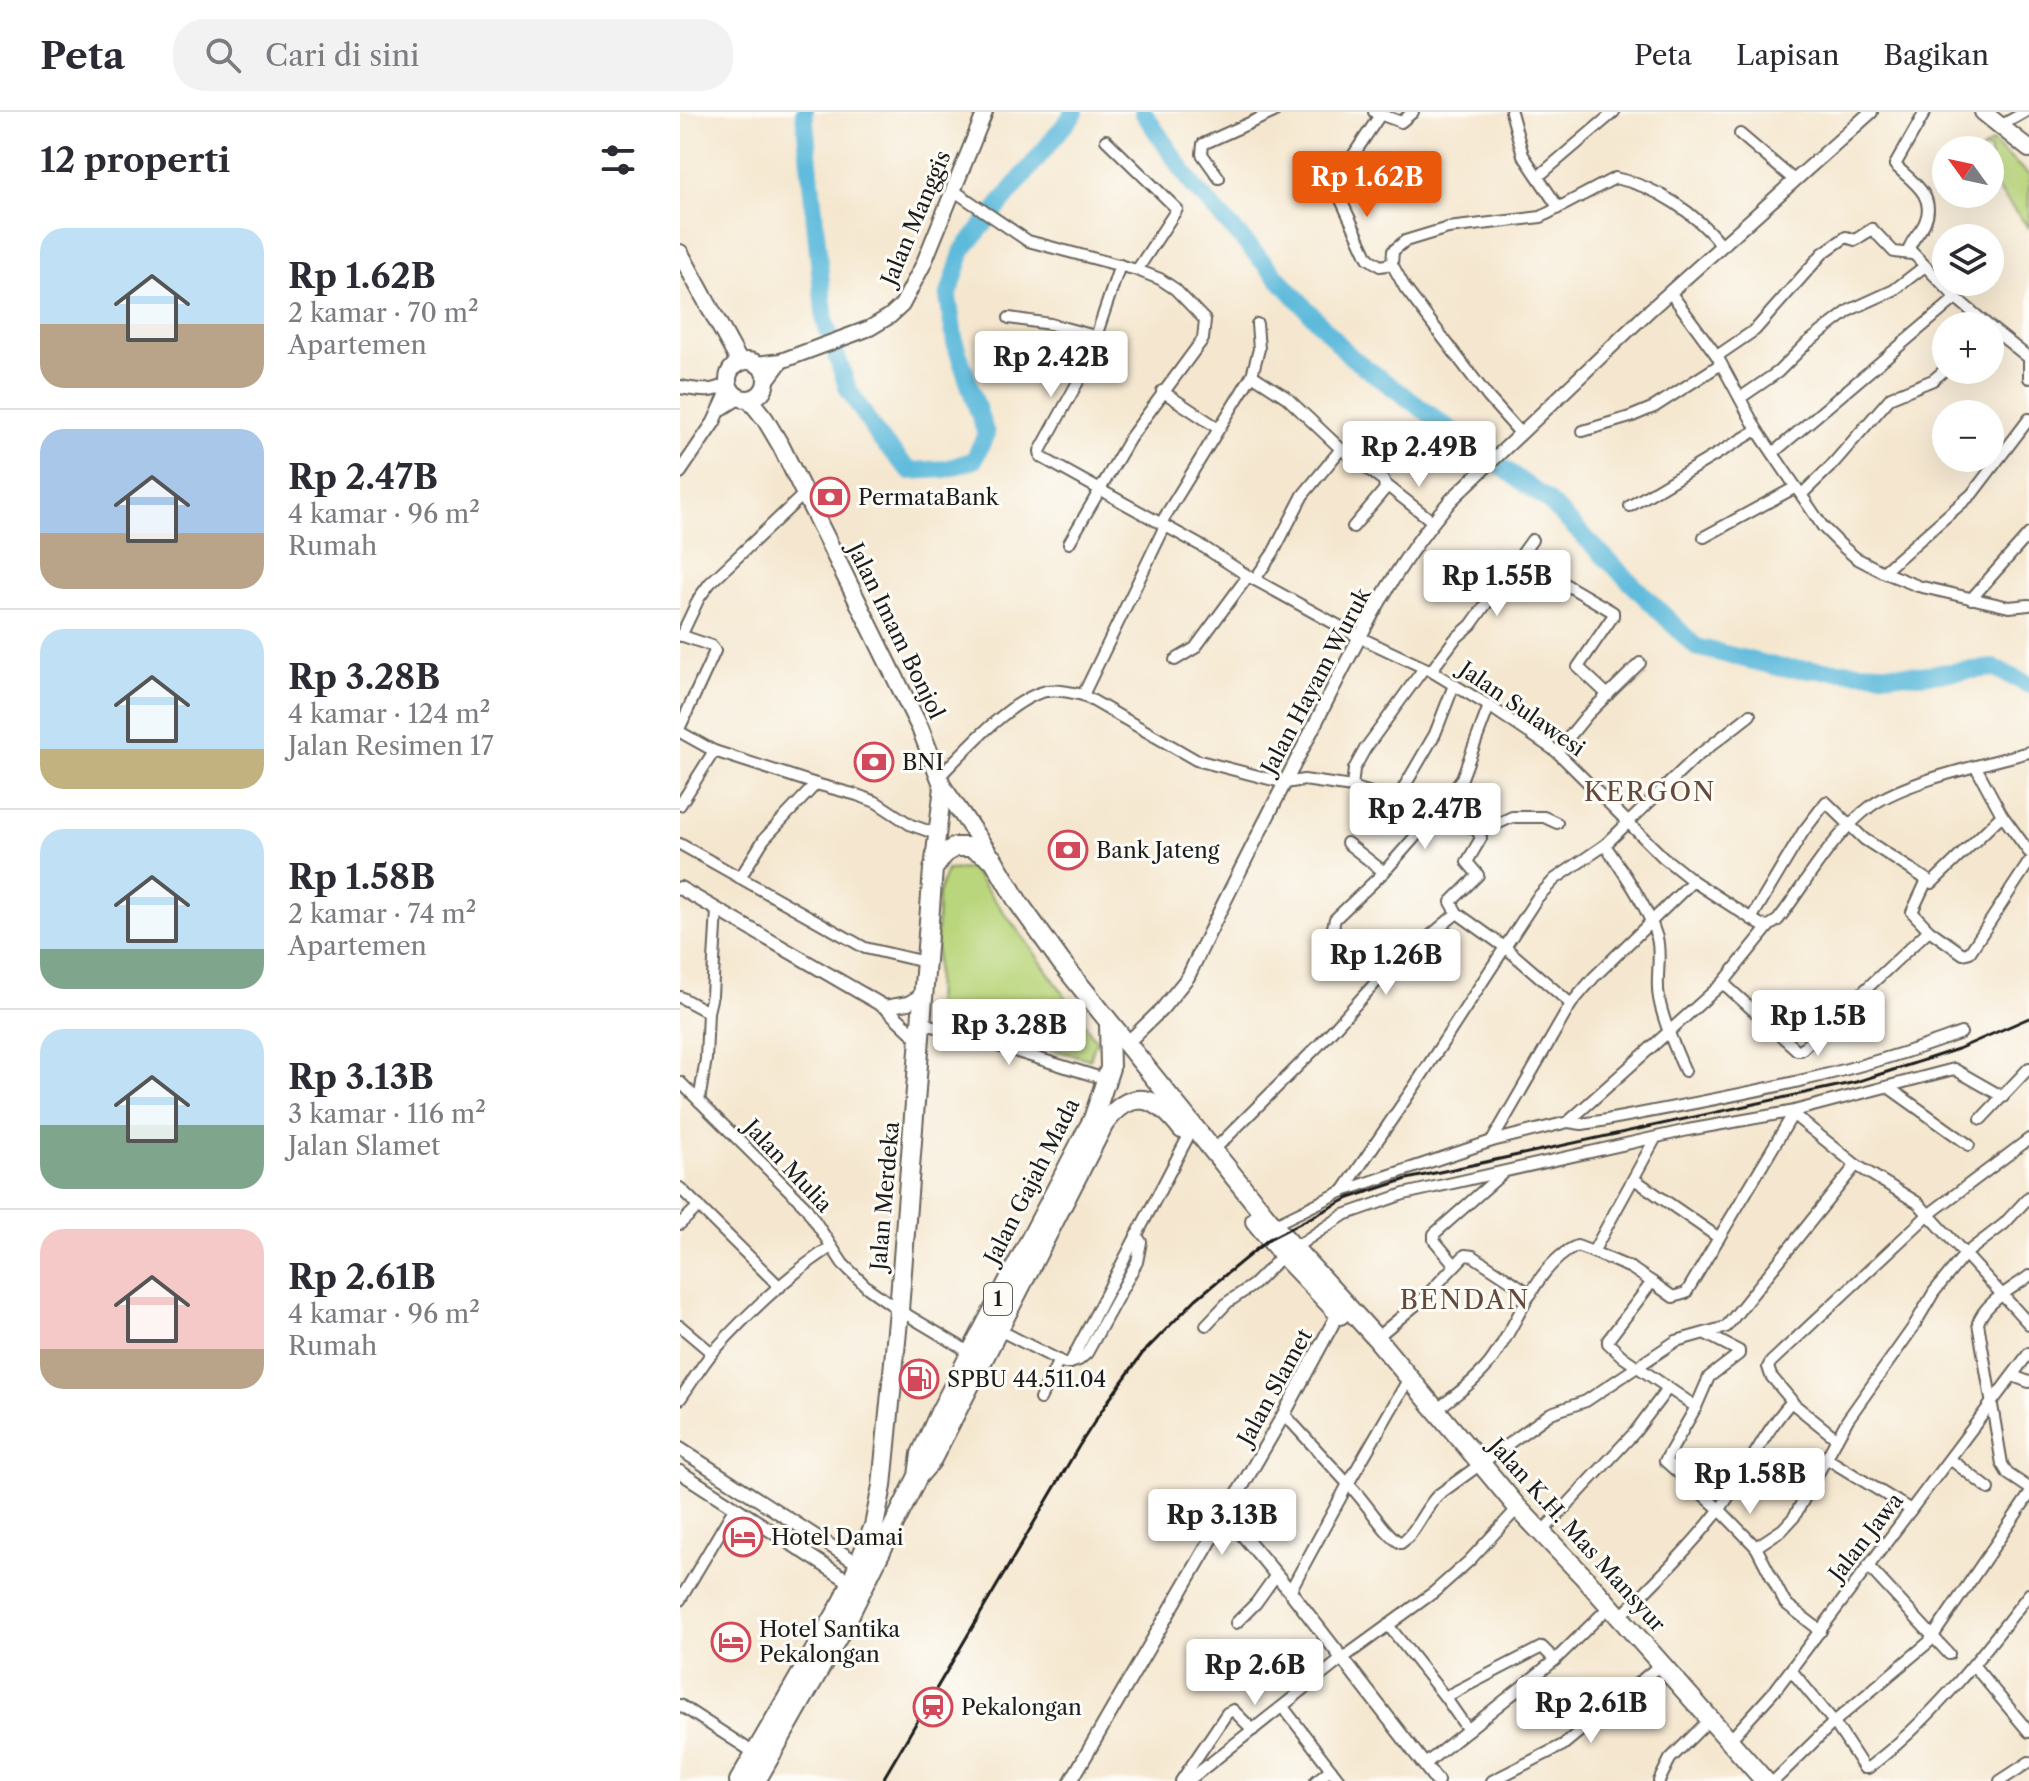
<!DOCTYPE html>
<html lang="id">
<head>
<meta charset="utf-8">
<style>
  body { margin:0; font-family:"Libre Caslon Text",serif; background:#f2f2f3; color:#2b2b33; height:100vh; display:flex; flex-direction:column; font-size:30px; white-space:nowrap }
  * { box-sizing:border-box; margin:0 }
  p { font-size:26px; color:#7c7c81 }
  .icon { flex:none; width:44px; height:44px; fill:none; stroke:currentColor; stroke-width:2; stroke-linecap:round; stroke-linejoin:round }
  .map { position:relative; flex:1; overflow:hidden }
  .panel { display:flex; flex-direction:column; background:#fff; width:680px }
  .panel>* { flex:none }
  .needle { width:52px; rotate:303deg }
  .controls { position:absolute; left:1252px; top:24px; display:grid; gap:16px }
  .controls a { display:grid; place-items:center; width:72px; height:72px; border-radius:50%; background:#fff; box-shadow:0 8px 32px #0002; font-size:40px }
  .price { position:absolute; translate:-50% -68px; padding:0 18px; border-radius:8px; background:#fff; color:#222; font-size:26px; line-height:52px; filter:drop-shadow(0 2px 4px #0008) }
  .price::after { content:''; position:absolute; left:50%; top:48px; width:24px; height:18px; margin-left:-12px; background:inherit; clip-path:polygon(0 0,100% 0,50% 100%) }
  .price.on { background:#ea580c; color:#fff }
  ul { padding:0; list-style:none }
  li { display:flex; align-items:center; gap:24px; height:200px; padding:0 40px }
  li+li { border-top:2px solid #e1e1e2 }
  li span { display:grid; place-items:center; flex:none; width:224px; height:160px; border-radius:24px; color:#555 }
  li>.icon { margin-inline-start:auto }
  span .icon { width:96px; height:96px; fill:#fffc; stroke-width:1 }
  li b { font-size:34px }
  h2 { display:flex; justify-content:space-between; align-items:center; height:96px; padding:0 40px; font-size:34px }
  header { display:flex; align-items:center; gap:48px; box-sizing:border-box; height:112px; padding:0 40px; background:#fff; border-bottom:2px solid #e1e1e2 }
  header strong { font-size:38px }
  nav { display:flex; gap:44px; margin-inline-start:auto; font-size:28px }
  .search { width:560px; height:72px; background:#f2f2f3; display:flex; align-items:center; gap:20px; box-sizing:border-box; padding:0 28px; border-radius:32px; color:#7c7c81; font-size:30px }
  main { display:flex; flex:1; min-height:0 }
  .map>svg:first-child { display:block }
  .park { fill:#bad67c; stroke:#6b794c; stroke-width:2 }
  .lines { fill:none; stroke-linecap:round; stroke-linejoin:round }
  .river { stroke:#5dbadb; stroke-width:18 }
  .minor-casing { stroke:#68635b; stroke-width:14 }
  .tertiary-casing { stroke:#68635b; stroke-width:16 }
  .secondary-casing { stroke:#68635b; stroke-width:18 }
  .primary-casing { stroke:#68635b; stroke-width:20 }
  .trunk-casing { stroke:#68635b; stroke-width:22 }
  .minor { stroke:#fff; stroke-width:10 }
  .tertiary { stroke:#fff; stroke-width:12 }
  .secondary { stroke:#fff; stroke-width:14 }
  .primary { stroke:#fff; stroke-width:16 }
  .trunk { stroke:#fff; stroke-width:18 }
  .rail { stroke:#1c1c1c; stroke-width:3 }
  .labels { text-anchor:middle; dominant-baseline:central; stroke-width:6; stroke-linejoin:round; paint-order:stroke }
  .shield { fill:#fdfcf7; stroke:#605f5e; stroke-width:2 }
  .shield-label { font-size:20px; font-weight:bold; fill:#1c1c1c }
  .street-label { font-size:22px; fill:#1c1c1c; stroke:#fdfcf7 }
  .poi-label { font-size:22px; fill:#1c1c1c; stroke:#fdfcf7; text-anchor:start }
  .quarter-label { font-size:26px; letter-spacing:2px; fill:#654a3b; stroke:#fdfcf7 }
</style>
</head>
<body>
<header>
<strong>Peta</strong>
<div class="search"><svg class="icon" aria-label="search" viewBox="0 0 24 24"><circle cx="10" cy="10" r="6"/><path d="M15 15l6 6"/></svg>Cari di sini</div>
<nav><a>Peta</a><a>Lapisan</a><a>Bagikan</a></nav>
</header>
<main>
<section class="panel">
<h2>12 properti<svg class="icon" aria-label="filters" viewBox="0 0 24 24"><path d="M4 7h16M4 17h16"/><circle cx="9" cy="7" r="2"/><circle cx="15" cy="17" r="2"/></svg></h2>
<ul>
<li><span style="background:linear-gradient(#bfe0f5 60%,#b9a48a 0)"><svg class="icon" aria-label="home" viewBox="0 0 24 24"><path d="M3 11l9-7 9 7M6 9v11h12V9"/></svg></span><div><b>Rp 1.62B</b><p>2 kamar · 70 m²</p><p>Apartemen</p></div></li>
<li><span style="background:linear-gradient(#a9c7e8 65%,#b9a48a 0)"><svg class="icon" aria-label="home" viewBox="0 0 24 24"><path d="M3 11l9-7 9 7M6 9v11h12V9"/></svg></span><div><b>Rp 2.47B</b><p>4 kamar · 96 m²</p><p>Rumah</p></div></li>
<li><span style="background:linear-gradient(#bfe0f5 75%,#c2b280 0)"><svg class="icon" aria-label="home" viewBox="0 0 24 24"><path d="M3 11l9-7 9 7M6 9v11h12V9"/></svg></span><div><b>Rp 3.28B</b><p>4 kamar · 124 m²</p><p>Jalan Resimen 17</p></div></li>
<li><span style="background:linear-gradient(#bfe0f5 75%,#7fa58c 0)"><svg class="icon" aria-label="home" viewBox="0 0 24 24"><path d="M3 11l9-7 9 7M6 9v11h12V9"/></svg></span><div><b>Rp 1.58B</b><p>2 kamar · 74 m²</p><p>Apartemen</p></div></li>
<li><span style="background:linear-gradient(#bfe0f5 60%,#7fa58c 0)"><svg class="icon" aria-label="home" viewBox="0 0 24 24"><path d="M3 11l9-7 9 7M6 9v11h12V9"/></svg></span><div><b>Rp 3.13B</b><p>3 kamar · 116 m²</p><p>Jalan Slamet</p></div></li>
<li><span style="background:linear-gradient(#f6c9c9 75%,#b9a48a 0)"><svg class="icon" aria-label="home" viewBox="0 0 24 24"><path d="M3 11l9-7 9 7M6 9v11h12V9"/></svg></span><div><b>Rp 2.61B</b><p>4 kamar · 96 m²</p><p>Rumah</p></div></li>
</ul>
</section>
<div class="map">
<svg width="1349" height="1669" viewBox="0 0 1349 1669">
  <rect width="100%" height="100%" fill="#fdfcf7"/>
  <filter id="ink" filterUnits="userSpaceOnUse"><feTurbulence type="fractalNoise" baseFrequency=".0125" numOctaves="2"/><feDisplacementMap in="SourceGraphic" scale="16" xChannelSelector="R" yChannelSelector="G"/><feConvolveMatrix kernelMatrix="1 2 1 2 8 2 1 2 1" color-interpolation-filters="sRGB"/></filter>
  <filter id="wash" filterUnits="userSpaceOnUse"><feTurbulence type="fractalNoise" baseFrequency=".006" numOctaves="4" result="noise"/><feDisplacementMap in="SourceGraphic" scale="32" xChannelSelector="R" yChannelSelector="G"/><feGaussianBlur stdDeviation="1.8" result="paint"/><feColorMatrix in="noise" values="0 0 0 0 0 0 0 0 0 0 0 0 0 0 0 0 0 1.4 0 .05"/><feComposite in="paint" operator="in"/></filter>
  <g filter="url(#wash)">
    <rect width="100%" height="100%" fill="#f5e7cf"/>
    <!-- park -->
    <g class="park">
      <path d="M1312,30L1349,63V116L1310,68V38H1302Z"/>
      <path d="M291,757L352,837L416,928L410,947L329,927L255,904L258,782L267,758Z"/>
    </g>
    <g class="lines">
      <!-- river -->
      <g class="river">
        <path d="M124,0L145,210L168,277L199,326L230,359L266,357L294,348L306,322L275,231L268,185L283,138L395,0"/>
        <path d="M463,0L514,75L671,245L867,388L1016,535L1102,556L1239,563L1314,556L1349,573"/>
      </g>
    </g>
  </g>
  <g filter="url(#ink)">
    <g class="lines">
      <defs>
        <g id="minor">
          <path d="M694,0L721,10L733,0"/>
          <path d="M831,0L843,43L878,95"/>
          <path d="M1245,0L1215,53C1230,68 1257,83 1245,110C1241,120 1232,126 1229,137L1276,186L1309,214"/>
          <path d="M700,3L656,69L655,75L688,146L700,154L712,152"/>
          <path d="M1320,14L1345,0"/>
          <path d="M1060,22L1114,68"/>
          <path d="M426,28L497,97L457,158"/>
          <path d="M859,64L934,0"/>
          <path d="M539,66L522,42L523,32L594,0"/>
          <path d="M273,78L348,129L457,158L480,167L495,177L525,208L523,227L450,326L389,431"/>
          <path d="M440,153L405,257L360,339L361,345L525,436L568,464L679,525L751,559L809,594L877,640L983,745L1013,769L1081,813L1089,814L1098,808C1127,770 1152,723 1191,694C1225,669 1306,652 1349,640"/>
          <path d="M990,180L1037,244L1077,318L1143,415L1163,435L1176,446L1203,460L1238,474L1329,495L1349,493"/>
          <path d="M329,206L370,212L415,224"/>
          <path d="M1310,215L1349,246"/>
          <path d="M1037,244L1075,218L1143,141L1166,125L1175,128L1192,117L1214,140L1232,142"/>
          <path d="M1349,250V266"/>
          <path d="M572,263L579,237L577,212"/>
          <path d="M482,279L538,316"/>
          <path d="M1060,286L1098,260L1127,231L1170,198L1214,178L1245,154"/>
          <path d="M903,319L950,305L974,295L1041,252"/>
          <path d="M840,321L808,285L725,176L712,152L713,139L725,129L768,116L861,105L935,66C976,74 1016,101 1042,134"/>
          <path d="M1093,341L1276,186"/>
          <path d="M705,372L752,409"/>
          <path d="M1122,382L1151,354L1211,285L1253,268L1266,257"/>
          <path d="M950,394L1077,318"/>
          <path d="M481,411L572,263L606,285L661,337L704,369L705,377L673,415"/>
          <path d="M1024,425L1116,375"/>
          <path d="M1203,460L1292,382L1349,307"/>
          <path d="M575,467L593,441L623,383L661,337"/>
          <path d="M878,468L933,500V504L898,555L928,583"/>
          <path d="M1291,487L1349,422"/>
          <path d="M0,523L32,534L35,539L0,615"/>
          <path d="M1,524L19,486L30,471L124,382"/>
          <path d="M495,548L515,536L568,464"/>
          <path d="M751,559L775,527L791,513L852,428"/>
          <path d="M403,583L485,414"/>
          <path d="M0,620L34,639L136,672L177,683L196,690L231,713L257,722"/>
          <path d="M877,640L907,603L960,551"/>
          <path d="M1296,655L1322,703L1349,740"/>
          <path d="M259,665C283,640 331,587 366,579C377,577 391,580 403,583L516,648L605,671L624,668L672,675L716,689L755,622L774,573"/>
          <path d="M672,675L674,657L685,637L744,556"/>
          <path d="M716,689L756,701L797,718L806,717L832,705H864L877,711"/>
          <path d="M0,693L34,639"/>
          <path d="M667,731L704,760"/>
          <path d="M0,732L185,836L245,850"/>
          <path d="M925,733C944,761 967,793 977,826C981,842 977,860 978,876C978,897 996,939 1005,959"/>
          <path d="M60,766L84,727L136,672"/>
          <path d="M1247,768L1232,800L1249,818"/>
          <path d="M777,801L826,836L891,892"/>
          <path d="M1071,807L1123,720L1146,690L1184,727L1252,771L1322,703"/>
          <path d="M698,868L656,820L653,815L655,807L704,760L756,701L782,666L809,594"/>
          <path d="M1043,871L1117,938H1121L1249,818L1283,842L1290,840L1349,750"/>
          <path d="M0,885L28,900L32,883L37,798"/>
          <path d="M240,910L428,968"/>
          <path d="M0,970L125,1094L163,1152L188,1176L219,1198L291,1241"/>
          <path d="M1208,975L1289,1033"/>
          <path d="M19,989L26,947L28,900"/>
          <path d="M1110,1000L1176,1053L1238,1091L1349,1212"/>
          <path d="M1301,1007L1349,956"/>
          <path d="M888,1010L902,1012L921,1009C1043,986 1164,965 1281,921"/>
          <path d="M812,1029L891,892L914,865L1013,769"/>
          <path d="M534,1038L639,933L698,868L777,801L771,790L798,763L787,750L801,726L797,718"/>
          <path d="M954,1067L1039,1126"/>
          <path d="M0,1076L100,1175"/>
          <path d="M663,1079L736,972L857,786L875,767L925,733L1015,646L1070,603"/>
          <path d="M0,1112L19,1094"/>
          <path d="M593,1113L663,1079L812,1029L888,1010L1043,871L1089,814"/>
          <path d="M614,1136L664,1103L724,1082L1008,1018L1110,1000L1274,957L1323,985"/>
          <path d="M913,1140L951,1156L972,1170L928,1228V1231L943,1245L1016,1295"/>
          <path d="M775,1153L754,1128V1122L823,1061"/>
          <path d="M1349,1164C1332,1177 1305,1190 1298,1211L1322,1352L1328,1362L1349,1376"/>
          <path d="M972,1170L993,1185L1006,1181L1113,1002"/>
          <path d="M526,1213L548,1190L573,1173L603,1143"/>
          <path d="M0,1214L32,1241"/>
          <path d="M319,1218L384,1251H390L508,1025"/>
          <path d="M1026,1222L1059,1239V1242L1029,1265L1016,1295L985,1349L1039,1397L1076,1435"/>
          <path d="M696,1226L744,1186L785,1143L793,1144L851,1182"/>
          <path d="M390,1251L399,1248L407,1241L457,1150L461,1130L456,1123"/>
          <path d="M1333,1264L1349,1270"/>
          <path d="M0,1287C11,1272 21,1254 33,1240C67,1202 108,1163 151,1135"/>
          <path d="M360,1287L379,1248"/>
          <path d="M1111,1290L1157,1327"/>
          <path d="M756,1298C773,1285 793,1271 808,1253C835,1220 855,1151 897,1134L913,1140L975,1027"/>
          <path d="M604,1302L668,1372L728,1268"/>
          <path d="M1146,1346L1231,1398"/>
          <path d="M1270,1347L1309,1377"/>
          <path d="M862,1420L955,1320L988,1276"/>
          <path d="M1188,1454L1269,1542"/>
          <path d="M610,1479L668,1372C685,1387 705,1424 721,1431C737,1420 743,1398 758,1383L871,1301L906,1289L996,1229L1046,1215L1176,1053"/>
          <path d="M0,1488L55,1395"/>
          <path d="M939,1506C974,1471 1010,1436 1040,1397C1066,1361 1083,1321 1112,1289L1091,1264L1088,1255L1091,1250L1248,1103L1349,1027"/>
          <path d="M556,1511L576,1491L596,1463"/>
          <path d="M708,1513L765,1585L788,1618"/>
          <path d="M1141,1519L1105,1491L1076,1435L1103,1417L1114,1405L1168,1307L1232,1217L1254,1180L1285,1142L1324,1112L1349,1085"/>
          <path d="M1294,1554L1349,1620"/>
          <path d="M1111,1558L1154,1610L1184,1656H1188C1251,1608 1301,1545 1349,1482"/>
          <path d="M765,1585L862,1535L875,1548"/>
          <path d="M0,1593L79,1644"/>
          <path d="M603,1595L660,1669"/>
          <path d="M1049,1629L1096,1577L1349,1241"/>
          <path d="M744,1653L875,1548L929,1495"/>
          <path d="M501,1669L547,1601L553,1598L573,1618"/>
          <path d="M508,1669L663,1546L754,1480L789,1449L838,1396"/>
          <path d="M636,1669L651,1657"/>
          <path d="M812,1669L883,1633L980,1553"/>
          <path d="M979,1669L990,1647L1029,1608"/>
          <path d="M1094,1669L1154,1610L1249,1530L1349,1383"/>
          <path d="M1320,1669L1349,1650"/>
        </g>
        <g id="tertiary">
          <path d="M0,275C18,278 33,282 48,271"/>
          <path d="M40,298L59,286"/>
          <path d="M0,360L34,310L50,275"/>
          <path d="M0,776L205,895L239,927"/>
          <path d="M205,895L228,891L243,882"/>
          <path d="M447,931L482,897L508,865C546,784 587,705 628,626C670,543 710,457 772,387L970,198L1191,0"/>
          <path d="M0,1337L182,1454"/>
          <path d="M0,1360L175,1473"/>
          <path d="M546,1403L610,1479L757,1669"/>
          <path d="M391,1669L604,1302L661,1196"/>
        </g>
        <g id="secondary">
          <path d="M76,252L101,249L190,216L210,204L222,193L243,153L305,0"/>
          <path d="M86,269L101,249"/>
        </g>
        <g id="primary">
          <path d="M1303,0L1349,37"/>
          <path d="M0,141L60,251"/>
          <circle cx="67" cy="268" r="19"/>
          <path d="M69,287L85,307L101,334L240,616L263,675L313,747"/>
          <path d="M253,757L263,675"/>
        </g>
        <g id="trunk">
          <path d="M575,1109L603,1143L660,1203"/>
          <path d="M240,1362L251,1349L424,1012C451,975 476,983 502,1017"/>
          <path d="M59,1669L164,1488L194,1414L202,1374L219,1198L253,757L265,741L275,735H291L313,747L338,790L381,850L593,1113L696,1226L838,1396L904,1465L1085,1669"/>
          <path d="M76,1669L164,1514L238,1364L241,1342L260,1300L413,1007L430,956L429,912"/>
        </g>
      </defs>
      <!-- minor casing -->
      <use href="#minor" class="minor-casing"/>
      <!-- tertiary casing -->
      <use href="#tertiary" class="tertiary-casing"/>
      <!-- secondary casing -->
      <use href="#secondary" class="secondary-casing"/>
      <!-- primary casing -->
      <use href="#primary" class="primary-casing"/>
      <!-- trunk casing -->
      <use href="#trunk" class="trunk-casing"/>
      <!-- minor -->
      <use href="#minor" class="minor"/>
      <!-- tertiary -->
      <use href="#tertiary" class="tertiary"/>
      <!-- secondary -->
      <use href="#secondary" class="secondary"/>
      <!-- primary -->
      <use href="#primary" class="primary"/>
      <!-- trunk -->
      <use href="#trunk" class="trunk"/>
      <!-- rail -->
      <path class="rail" d="M202,1669L399,1334L426,1292L462,1242L516,1187L589,1127L669,1086L727,1067L1176,970L1278,937L1349,906"/>
    </g>
  </g>
  <!-- icons -->
  <defs>
    <symbol id="bank-ring" viewBox="-11 -11 22 22"><circle r="9.5" fill="#fdfcf7" stroke="#d1495b" stroke-width="1.5"/><path d="M-6-4H6V4H-6ZM0-2.3a2.3 2.3 0 1 0 0 4.6a2.3 2.3 0 1 0 0-4.6Z" fill="#d1495b"/></symbol>
    <symbol id="fuel-ring" viewBox="-11 -11 22 22"><circle r="9.5" fill="#fdfcf7" stroke="#d1495b" stroke-width="1.5"/><path d="M-5.5-6h7V0h2V4h1.3V-2.5L3-4.5l.8-.8L6-3V5H2.5V1h-1V6h-7ZM-4.2-4.7v3.2H.2V-4.7Z" fill="#d1495b"/></symbol>
    <symbol id="hotel-ring" viewBox="-11 -11 22 22"><circle r="9.5" fill="#fdfcf7" stroke="#d1495b" stroke-width="1.5"/><path d="M-6-4.5h1.5V1H6V5H4.5V3h-9V5H-6ZM-4 0a1.8 1.8 0 1 1 3.6 0ZM.5 0V-2.5h3Q6-2.5 6 0Z" fill="#d1495b"/></symbol>
    <symbol id="station-ring" viewBox="-11 -11 22 22"><circle r="9.5" fill="#fdfcf7" stroke="#d1495b" stroke-width="1.5"/><path d="M-3-6H3Q5-6 5-4V2Q5 4 3 4L4.5 6H3L1.5 4h-3L-3 6H-4.5L-3 4Q-5 4-5 2V-4Q-5-6-3-6ZM-3.5-4v3h7v-3ZM-3.5 1v1.5H-2V1ZM2 1v1.5H3.5V1Z" fill="#d1495b"/></symbol>
  </defs>
  <g fill-rule="evenodd">
    <use href="#bank-ring" x="128" y="363" width="44" height="44"/>
    <use href="#bank-ring" x="172" y="628" width="44" height="44"/>
    <use href="#bank-ring" x="366" y="716" width="44" height="44"/>
    <use href="#fuel-ring" x="217" y="1245" width="44" height="44"/>
    <use href="#hotel-ring" x="41" y="1403" width="44" height="44"/>
    <use href="#hotel-ring" x="29" y="1508" width="44" height="44"/>
    <use href="#station-ring" x="231" y="1573" width="44" height="44"/>
  </g>
  <g class="labels">
    <!-- shield labels -->
    <rect class="shield" x="304" y="1171" width="28" height="32" rx="6"/>
    <g class="shield-label">
      <text x="318" y="1187">1</text>
    </g>
    <!-- street labels -->
    <g class="street-label">
      <text transform="translate(236 106) rotate(-67)">Jalan Manggis</text>
      <text transform="translate(216 519) rotate(64)">Jalan Imam Bonjol</text>
      <text transform="translate(636 569) rotate(-62)">Jalan Hayam Wuruk</text>
      <text transform="translate(842 597) rotate(35)">Jalan Sulawesi</text>
      <text transform="translate(108 1054) rotate(47)">Jalan Mulia</text>
      <text transform="translate(352 1069) rotate(-63)">Jalan Gajah Mada</text>
      <text transform="translate(205 1084) rotate(-85)">Jalan Merdeka</text>
      <text transform="translate(595 1275) rotate(-61)">Jalan Slamet</text>
      <text transform="translate(897 1423) rotate(48)">Jalan K.H. Mas Mansyur</text>
      <text transform="translate(1186 1425) rotate(-52)">Jalan Jawa</text>
    </g>
    <!-- poi labels -->
    <g class="poi-label">
      <text x="178" y="385">PermataBank</text>
      <text x="222" y="650">BNI</text>
      <text x="416" y="738">Bank Jateng</text>
      <text x="267" y="1267">SPBU 44.511.04</text>
      <text x="91" y="1425">Hotel Damai</text>
      <text x="79" y="1517">Hotel Santika<tspan x="79" dy="25">Pekalongan</tspan></text>
      <text x="281" y="1595">Pekalongan</text>
    </g>
    <!-- quarter labels -->
    <g class="quarter-label">
      <text x="970" y="680">KERGON</text>
      <text x="785" y="1188">BENDAN</text>
    </g>
  </g>
</svg>
<div class="controls">
<a><svg class="needle" viewBox="-14 -14 28 28"><path d="M0-13l5 13h-10z" fill="#e53935"/><path d="M0 13l5-13h-10z" fill="#7c7c81"/></svg></a>
<a><svg class="icon" aria-label="layers" viewBox="0 0 24 24"><path d="M12 4l9 5-9 5-9-5zM3 14l9 5 9-5"/></svg></a>
<a>+</a>
<a>−</a>
</div>
<b class="price on" style="left:687px;top:107px">Rp 1.62B</b>
<b class="price" style="left:371px;top:287px">Rp 2.42B</b>
<b class="price" style="left:739px;top:377px">Rp 2.49B</b>
<b class="price" style="left:817px;top:506px">Rp 1.55B</b>
<b class="price" style="left:745px;top:739px">Rp 2.47B</b>
<b class="price" style="left:706px;top:885px">Rp 1.26B</b>
<b class="price" style="left:1138px;top:946px">Rp 1.5B</b>
<b class="price" style="left:329px;top:955px">Rp 3.28B</b>
<b class="price" style="left:1070px;top:1404px">Rp 1.58B</b>
<b class="price" style="left:542px;top:1445px">Rp 3.13B</b>
<b class="price" style="left:575px;top:1595px">Rp 2.6B</b>
<b class="price" style="left:911px;top:1633px">Rp 2.61B</b>
</div>
</main>
</body>
</html>
